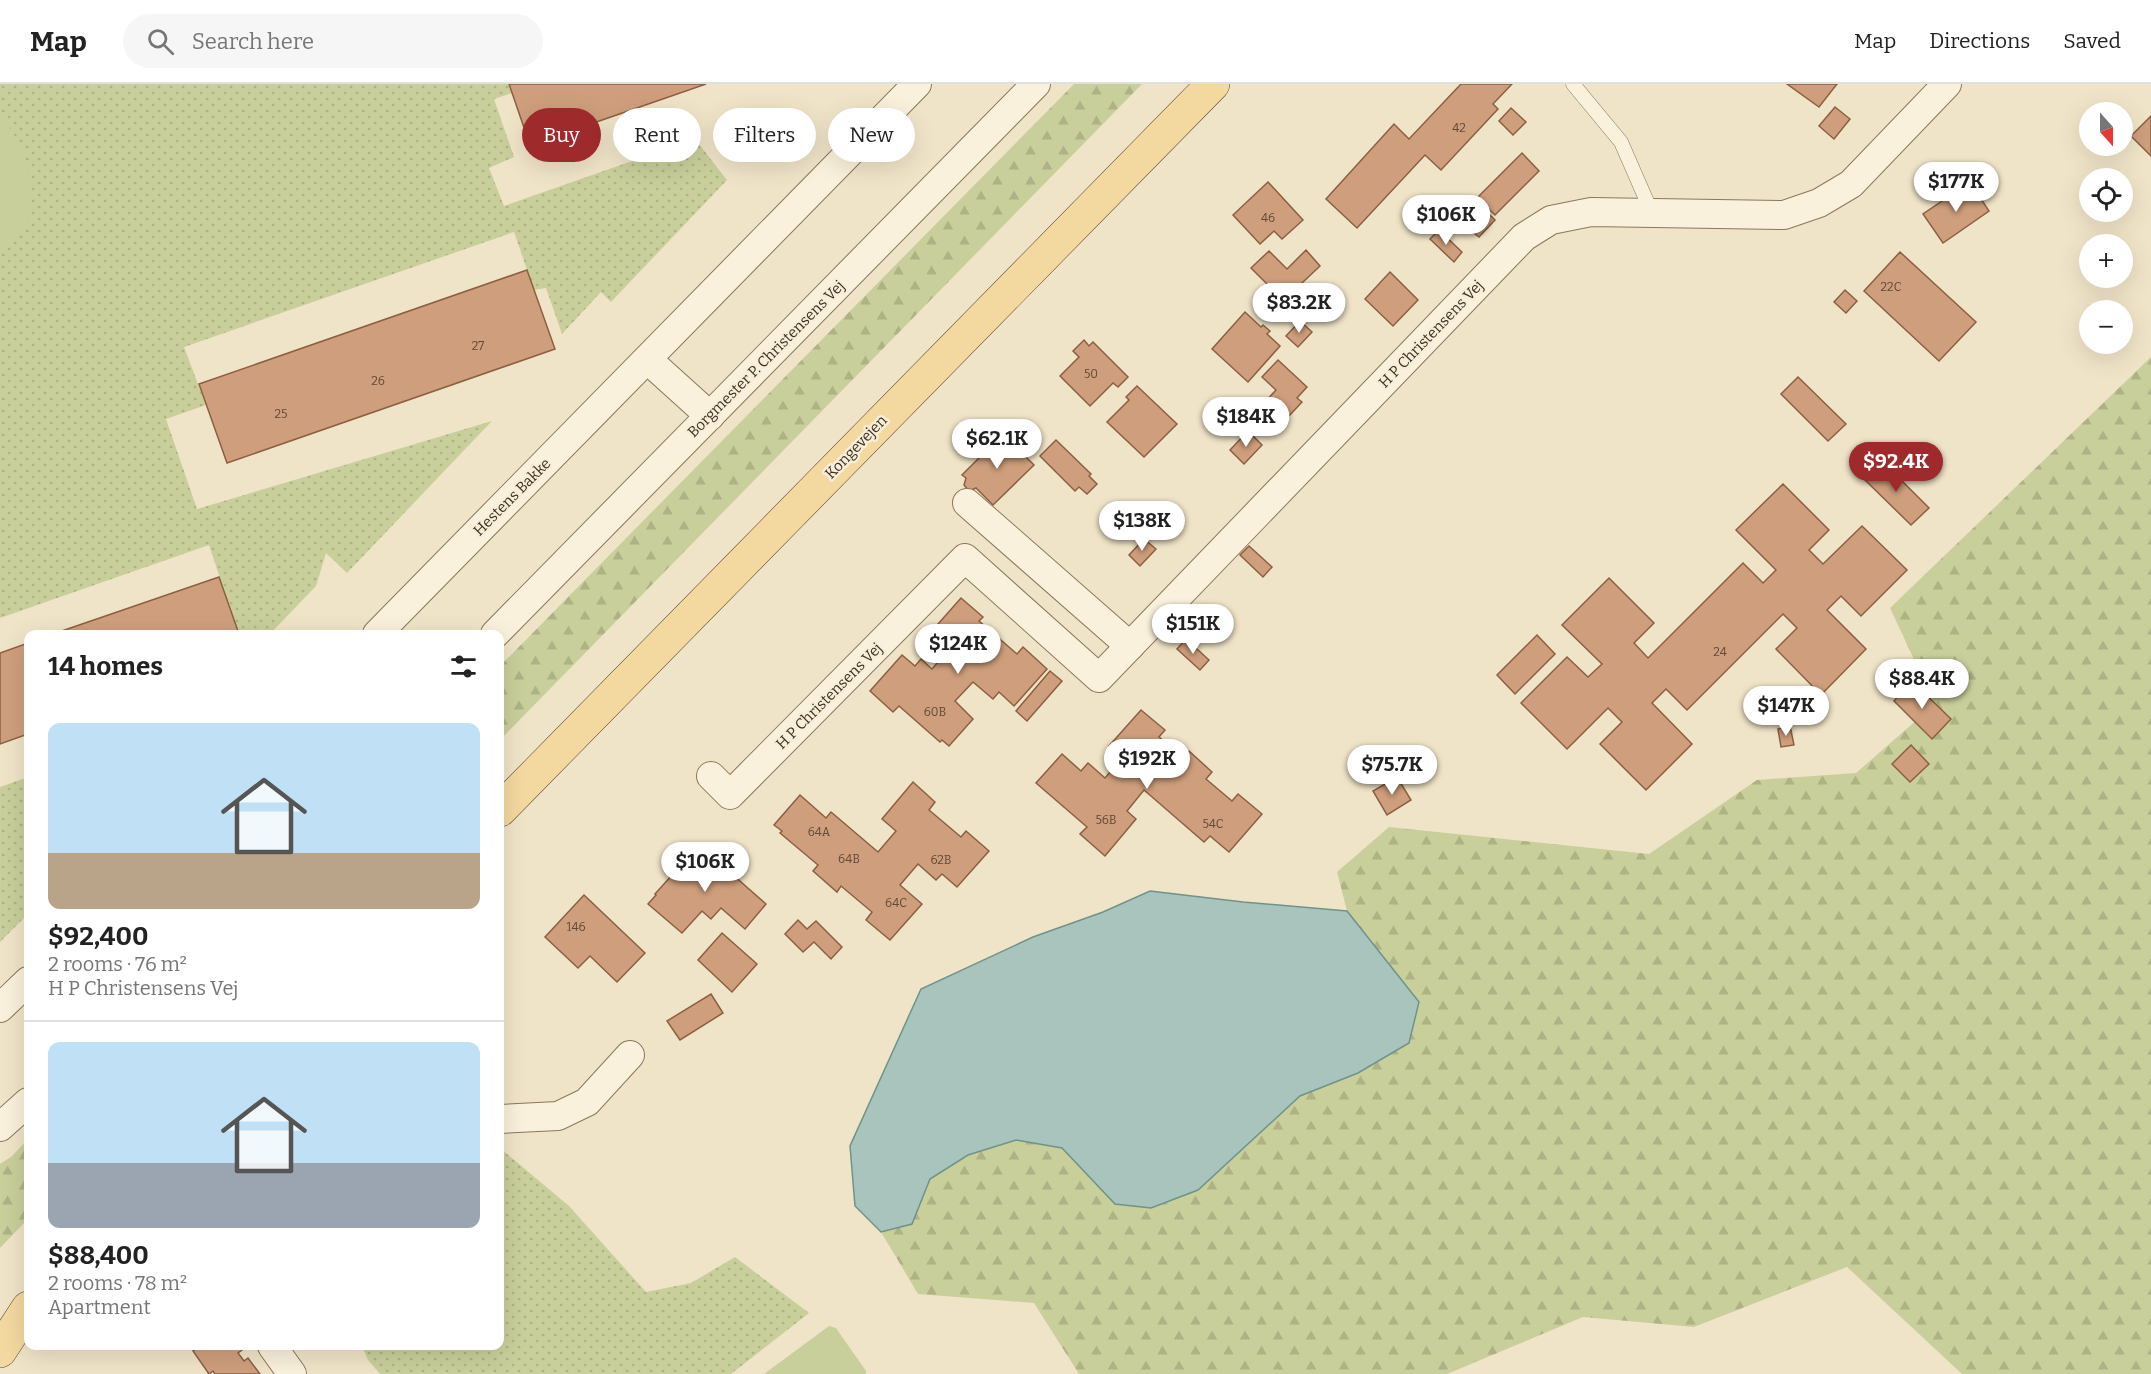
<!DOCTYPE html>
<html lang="en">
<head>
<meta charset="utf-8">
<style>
  body { margin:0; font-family:Bitter,serif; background:#f6f6f6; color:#222; height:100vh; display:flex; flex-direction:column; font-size:22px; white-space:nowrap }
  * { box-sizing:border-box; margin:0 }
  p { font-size:20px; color:#767676 }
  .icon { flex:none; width:33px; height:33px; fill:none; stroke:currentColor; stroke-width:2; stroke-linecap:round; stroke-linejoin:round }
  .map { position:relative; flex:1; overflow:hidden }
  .details { position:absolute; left:24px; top:546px; width:480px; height:720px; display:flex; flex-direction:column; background:#fff; border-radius:12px; box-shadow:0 6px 24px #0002 }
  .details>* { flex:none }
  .top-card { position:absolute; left:522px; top:24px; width:570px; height:54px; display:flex; gap:12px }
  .needle { width:39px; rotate:159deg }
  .buttons { position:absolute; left:2079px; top:18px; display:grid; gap:12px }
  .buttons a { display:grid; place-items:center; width:54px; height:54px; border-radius:50%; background:#fff; box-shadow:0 6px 24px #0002; font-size:30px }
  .price { position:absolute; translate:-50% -51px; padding:0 14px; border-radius:21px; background:#fff; color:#222; font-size:20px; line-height:39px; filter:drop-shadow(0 2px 3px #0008) }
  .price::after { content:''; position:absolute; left:50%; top:36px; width:18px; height:14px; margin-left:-9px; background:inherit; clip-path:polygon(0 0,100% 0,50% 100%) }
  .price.selected { background:#9e2a2b; color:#fff }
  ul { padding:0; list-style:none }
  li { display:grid; align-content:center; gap:12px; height:318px; padding:0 24px }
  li+li { border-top:2px solid #e0e0e0 }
  li span { display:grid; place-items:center; height:186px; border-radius:12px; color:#555 }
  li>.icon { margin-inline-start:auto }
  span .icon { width:108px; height:108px; fill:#fffc; stroke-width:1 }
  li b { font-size:26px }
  h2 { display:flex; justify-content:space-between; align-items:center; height:72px; padding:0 24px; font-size:26px }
  .tag { padding:0 21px; border-radius:27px; background:#fff; box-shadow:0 6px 24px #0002; font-size:21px; line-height:54px }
  .tag.selected { background:#9e2a2b; color:#fff }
  header { display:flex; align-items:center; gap:36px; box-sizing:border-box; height:84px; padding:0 30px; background:#fff; border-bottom:2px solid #e0e0e0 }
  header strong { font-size:28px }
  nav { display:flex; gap:33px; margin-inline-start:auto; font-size:21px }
  .search { width:420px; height:54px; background:#f6f6f6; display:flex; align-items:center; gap:15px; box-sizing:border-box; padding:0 21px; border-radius:33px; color:#767676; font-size:22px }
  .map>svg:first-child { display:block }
  .grass { fill:url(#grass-dots) }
  .forest { fill:url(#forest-firs) }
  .green { fill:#c9cf9b }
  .water { fill:#a9c4bc; stroke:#6f938a; stroke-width:1.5 }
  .building { fill:#cf9f7d; stroke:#8d5f41; stroke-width:1.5 }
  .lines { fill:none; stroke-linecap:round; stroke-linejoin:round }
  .lane-casing { stroke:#8d765c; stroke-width:15 }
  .street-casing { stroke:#8d765c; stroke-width:30 }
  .primary-casing { stroke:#5b4430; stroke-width:34 }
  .lane { stroke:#faf1dc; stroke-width:14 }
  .street { stroke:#faf1dc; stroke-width:28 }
  .primary { stroke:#f3d9a0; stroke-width:33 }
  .labels { text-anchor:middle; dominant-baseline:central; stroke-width:5; stroke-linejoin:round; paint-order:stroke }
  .number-label { font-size:12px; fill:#624a37 }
  .street-label { font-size:15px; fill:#3d2e20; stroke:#f7eed8 }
</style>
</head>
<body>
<header>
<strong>Map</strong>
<div class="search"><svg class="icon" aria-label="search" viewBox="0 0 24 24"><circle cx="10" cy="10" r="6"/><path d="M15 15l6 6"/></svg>Search here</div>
<nav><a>Map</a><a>Directions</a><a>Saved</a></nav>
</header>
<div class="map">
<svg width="2151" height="1290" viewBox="0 0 2151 1290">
  <defs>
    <pattern id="grass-dots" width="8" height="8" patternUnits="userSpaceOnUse" patternTransform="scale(1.5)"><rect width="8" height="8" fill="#c9cf9b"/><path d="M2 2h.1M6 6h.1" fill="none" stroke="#aeb285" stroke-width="1.8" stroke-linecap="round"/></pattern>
    <pattern id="forest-firs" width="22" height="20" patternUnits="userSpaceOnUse" patternTransform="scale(1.5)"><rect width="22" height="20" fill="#c9cf9b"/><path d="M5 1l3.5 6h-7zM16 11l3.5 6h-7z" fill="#aeb285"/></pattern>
  </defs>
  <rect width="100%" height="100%" fill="#f0e4c8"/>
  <!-- grass -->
  <g class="grass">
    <path d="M0,0H508L512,9L494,15L514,73L489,84L504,122L695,55L727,96L611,218L601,208L562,250L546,204L534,206L514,148L184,263L206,321L166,335L197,425L492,337L347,489L326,469L316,502L270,550H245L238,548L209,461L0,534Z"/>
    <path d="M28,693V830L0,858V703Z"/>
    <path d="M500,1064L569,1122L646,1208L691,1199L735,1173L809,1229L731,1290H380L368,1276L362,1262H500Z"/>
  </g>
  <!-- forest -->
  <g class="forest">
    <path d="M1074,0H1142L500,656V582Z"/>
    <path d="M2151,273V1290H1962L1847,1183L1694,1243L1583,1233L1447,1290H1079L1034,1219L918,1210L881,1148L912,1140L930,1095L968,1071L1016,1056L1062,1064L1115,1120L1152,1124L1198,1106L1300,1012L1358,989L1419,918L1347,827L1337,788L1389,743L1649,770L1757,696L1856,689L1935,620L1890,524Z"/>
    <path d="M28,1055V1135L0,1164V1080L12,1072Z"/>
  </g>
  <!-- green -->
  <g class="green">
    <path d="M0,31C6,40 13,48 18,58C29,78 36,117 27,139C23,149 9,158 0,164Z"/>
    <path d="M829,1242L836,1244L866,1287V1290H764Z"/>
  </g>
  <!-- water -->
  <path class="water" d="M1150,807L1243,818L1347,827L1419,918L1409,959L1358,989L1300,1012L1198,1106L1151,1124L1115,1120L1062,1064L1016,1056L968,1071L930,1095L912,1140L881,1148L855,1122L850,1062L921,905L1033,853L1103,828Z"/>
  <!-- building -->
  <g class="building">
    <path d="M509,0H706L530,61Z"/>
    <path d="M1461,0H1512L1493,20L1498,25L1441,86L1425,71L1357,144L1326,115L1394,40L1409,55Z"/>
    <path d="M1787,0H1837L1819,23Z"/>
    <path d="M1835,23L1850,35L1834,55L1819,42Z"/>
    <path d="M1511,24L1526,38L1513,51L1499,37Z"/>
    <path d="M2151,32V72L2131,52Z"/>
    <path d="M1522,69L1539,87L1495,131L1477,114Z"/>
    <path d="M1268,98L1303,136L1282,155L1274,147L1260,160L1233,131Z"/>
    <path d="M1970,98L1989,127L1943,159L1923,130Z"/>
    <path d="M1465,114L1471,119L1474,115L1495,136L1479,153L1470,146L1467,149L1448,132Z"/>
    <path d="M1439,146L1462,168L1454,178L1430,155Z"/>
    <path d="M1306,166L1320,182L1301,200L1307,205L1289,222L1251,184L1269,167L1287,185Z"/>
    <path d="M1900,168L1976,238L1939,277L1864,207Z"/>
    <path d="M527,186L555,265L227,379L199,300Z"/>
    <path d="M1390,188L1418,216L1393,242L1365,215Z"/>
    <path d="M1845,206L1857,217L1846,229L1834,218Z"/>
    <path d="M1245,228L1261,243L1263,241L1270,247L1267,250L1280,262L1248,298L1212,265Z"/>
    <path d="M1300,237L1312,248L1298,263L1286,252Z"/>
    <path d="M1084,256L1089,262L1093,258L1128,293L1118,303L1113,299L1090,322L1060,292L1079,273L1073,267Z"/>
    <path d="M1278,276L1307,303L1297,314L1302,318L1288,333L1283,329L1277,337L1261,322L1276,306L1262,293Z"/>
    <path d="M1798,293L1846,340L1828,357L1781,310Z"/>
    <path d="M1137,302L1177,340L1144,373L1107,338L1129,316L1126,313Z"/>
    <path d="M1027,341L1041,355L1031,365L1017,351Z"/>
    <path d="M1248,347L1262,361L1244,380L1230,366Z"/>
    <path d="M1003,350L1034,381L993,421L976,404L969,407L964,401L966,394L962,391Z"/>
    <path d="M1056,356L1091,390L1089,392L1097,400L1087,410L1079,403L1075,407L1040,372Z"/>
    <path d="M1882,377L1929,424L1911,441L1864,395Z"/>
    <path d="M1783,400L1829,446L1809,466L1823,480L1862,442L1907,486L1861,532L1841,512L1827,526L1866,565L1821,611L1776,565L1797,544L1783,530L1687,626L1666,605L1652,619L1692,660L1646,706L1600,660L1622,638L1608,624L1567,665L1521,619L1567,573L1588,593L1602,580L1562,541L1609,494L1654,539L1634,559L1648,574L1743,479L1763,499L1776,486L1736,446Z"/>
    <path d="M1144,455L1156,465L1140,482L1129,471Z"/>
    <path d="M1249,462L1272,483L1263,493L1240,471Z"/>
    <path d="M219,493L239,550H53Z"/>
    <path d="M961,514L983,533L979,537L1017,570L1023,563L1047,585L1014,622L999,608L993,615L973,598L955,617L973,635L949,662L942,656L940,658L899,622L893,628L870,607L902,571L915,582L921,575L932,585L950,564L931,548Z"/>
    <path d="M1537,551L1555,570L1515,610L1497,591Z"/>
    <path d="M1186,555L1209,576L1200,586L1177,565Z"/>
    <path d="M28,559V650L0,660V569Z"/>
    <path d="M1050,587L1062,597L1027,637L1016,627Z"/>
    <path d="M1912,597L1951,635L1932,655L1894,617Z"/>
    <path d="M1141,626L1165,646L1159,653L1183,674L1189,667L1212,688L1206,695L1232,717L1238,710L1262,730L1229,768L1210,752L1204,758L1144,706L1127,727L1136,735L1105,772L1080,750L1087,743L1036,699L1062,670L1081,687L1088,679L1105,694L1122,674L1109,662Z"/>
    <path d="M1790,642L1794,661L1781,663L1778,645Z"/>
    <path d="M1911,661L1929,680L1910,698L1892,680Z"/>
    <path d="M1397,693L1411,716L1387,731L1373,707Z"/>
    <path d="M913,698L935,718L929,726L961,753L966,747L989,767L957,803L942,790L936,796L918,780L900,801L922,820L890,856L866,836L872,828L841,802L837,808L813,787L818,781L780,749L782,747L774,741L800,711L826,734L831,728L878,768L896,747L882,735Z"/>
    <path d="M699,761L766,820L745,845L721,824L711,835L702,827L682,849L648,820L656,811L655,810Z"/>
    <path d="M584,811L645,869L617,898L590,872L578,884L545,853Z"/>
    <path d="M798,836L807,845L816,837L842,863L831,875L814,858L803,868L785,850Z"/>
    <path d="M722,849L757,880L732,908L698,876Z"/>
    <path d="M711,910L723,929L680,956L667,937Z"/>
    <path d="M201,1262H239L242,1266L238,1269L244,1277L248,1274L260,1290H215L213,1287L209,1290L193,1267Z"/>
  </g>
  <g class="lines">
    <defs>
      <path id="lane" d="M1573,0L1621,58L1652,129"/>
      <g id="street">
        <path d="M648,276L710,332"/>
        <path d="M967,419L1130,562"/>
        <path d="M377,550L917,0"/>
        <path d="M495,550L1036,0"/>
        <path d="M711,692L730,711L965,474L1099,594L1524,153L1551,136L1591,128L1784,131L1819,119L1851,100L1947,0"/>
        <path d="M0,924L28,897"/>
        <path d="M500,1035L558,1032L587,1018L630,971"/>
        <path d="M0,1043L28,1018"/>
        <path d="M272,1262L292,1290"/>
      </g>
      <g id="primary">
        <path d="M500,726L1213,0"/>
        <path d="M0,1267L28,1224"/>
      </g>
    </defs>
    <!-- lane casing -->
    <use href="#lane" class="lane-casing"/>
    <!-- street casing -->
    <use href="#street" class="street-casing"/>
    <!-- primary casing -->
    <use href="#primary" class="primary-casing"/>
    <!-- lane -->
    <use href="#lane" class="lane"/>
    <!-- street -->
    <use href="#street" class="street"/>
    <!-- primary -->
    <use href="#primary" class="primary"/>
  </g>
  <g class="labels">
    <!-- number labels -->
    <g class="number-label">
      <text x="1459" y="44">42</text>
      <text x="1268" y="134">46</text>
      <text x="1891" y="203">22C</text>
      <text x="478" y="262">27</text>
      <text x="1091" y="290">50</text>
      <text x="378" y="297">26</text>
      <text x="281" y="330">25</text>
      <text x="1720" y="568">24</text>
      <text x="935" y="628">60B</text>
      <text x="1106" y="736">56B</text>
      <text x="1213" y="740">54C</text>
      <text x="819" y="748">64A</text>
      <text x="849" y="775">64B</text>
      <text x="941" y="776">62B</text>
      <text x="896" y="819">64C</text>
      <text x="576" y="843">146</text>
    </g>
    <!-- street labels -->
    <g class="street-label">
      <text transform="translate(1431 250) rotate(-46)">H P Christensens Vej</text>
      <text transform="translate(766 275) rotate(-45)">Borgmester P. Christensens Vej</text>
      <text transform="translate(856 363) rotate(-46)">Kongevejen</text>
      <text transform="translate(512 413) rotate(-45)">Hestens Bakke</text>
      <text transform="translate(829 612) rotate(-45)">H P Christensens Vej</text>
    </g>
  </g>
</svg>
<div class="buttons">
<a><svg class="needle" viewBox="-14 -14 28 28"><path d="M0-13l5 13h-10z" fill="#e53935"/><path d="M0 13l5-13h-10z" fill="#767676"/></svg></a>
<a><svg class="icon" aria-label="locate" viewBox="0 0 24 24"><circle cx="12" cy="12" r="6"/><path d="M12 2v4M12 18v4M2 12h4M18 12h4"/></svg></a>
<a>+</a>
<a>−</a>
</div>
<b class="price" style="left:1956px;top:129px">$177K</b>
<b class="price" style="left:1446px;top:162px">$106K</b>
<b class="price" style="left:1299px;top:250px">$83.2K</b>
<b class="price" style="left:1246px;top:364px">$184K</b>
<b class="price" style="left:997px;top:386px">$62.1K</b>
<b class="price selected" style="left:1896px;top:409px">$92.4K</b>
<b class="price" style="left:1142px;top:468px">$138K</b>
<b class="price" style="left:1193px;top:571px">$151K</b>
<b class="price" style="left:958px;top:591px">$124K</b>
<b class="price" style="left:1922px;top:626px">$88.4K</b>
<b class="price" style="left:1786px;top:653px">$147K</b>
<b class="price" style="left:1147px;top:706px">$192K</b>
<b class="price" style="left:1392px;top:712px">$75.7K</b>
<b class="price" style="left:705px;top:809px">$106K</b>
<div class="top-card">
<a class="tag selected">Buy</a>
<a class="tag">Rent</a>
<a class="tag">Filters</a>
<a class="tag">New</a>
</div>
<section class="details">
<h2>14 homes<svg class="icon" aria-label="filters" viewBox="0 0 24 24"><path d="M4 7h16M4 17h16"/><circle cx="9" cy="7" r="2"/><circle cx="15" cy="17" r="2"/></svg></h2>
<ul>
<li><span style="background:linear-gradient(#bfe0f5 70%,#b9a48a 0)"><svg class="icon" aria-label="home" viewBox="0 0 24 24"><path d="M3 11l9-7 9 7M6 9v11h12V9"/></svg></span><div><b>$92,400</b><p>2 rooms · 76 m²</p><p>H P Christensens Vej</p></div></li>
<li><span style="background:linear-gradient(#bfe0f5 65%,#9aa5b1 0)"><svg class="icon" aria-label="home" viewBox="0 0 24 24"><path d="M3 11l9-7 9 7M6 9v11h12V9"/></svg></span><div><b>$88,400</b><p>2 rooms · 78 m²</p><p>Apartment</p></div></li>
</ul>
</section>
</div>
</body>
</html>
